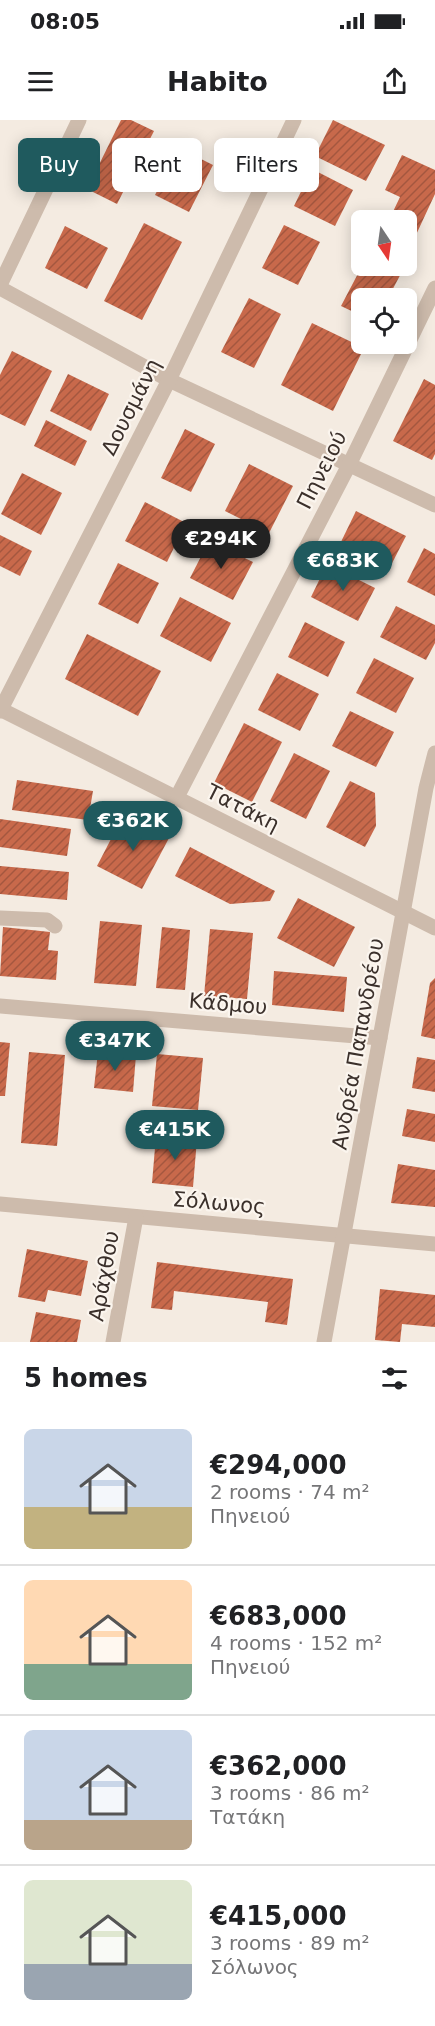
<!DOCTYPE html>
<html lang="en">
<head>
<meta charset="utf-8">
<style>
  body { margin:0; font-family:"DejaVu Sans",sans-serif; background:#f6f6f6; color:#202124; height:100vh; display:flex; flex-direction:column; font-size:22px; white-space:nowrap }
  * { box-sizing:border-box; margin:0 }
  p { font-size:20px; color:#757577 }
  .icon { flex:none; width:33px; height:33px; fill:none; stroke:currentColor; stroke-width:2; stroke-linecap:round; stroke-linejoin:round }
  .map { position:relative; height:1222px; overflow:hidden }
  .details { display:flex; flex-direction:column; background:#fff; flex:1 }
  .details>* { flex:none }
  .hud { position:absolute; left:18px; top:18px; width:399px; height:54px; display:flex; gap:12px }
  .needle { width:39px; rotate:167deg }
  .controls { position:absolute; left:351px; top:90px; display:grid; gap:12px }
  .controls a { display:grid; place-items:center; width:66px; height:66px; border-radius:9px; background:#fff; box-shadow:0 3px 15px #0003; font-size:30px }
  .price { position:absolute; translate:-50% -51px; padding:0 14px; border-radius:21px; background:#1f5a5e; color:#fff; font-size:20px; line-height:39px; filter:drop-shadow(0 2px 3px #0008) }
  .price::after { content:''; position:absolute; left:50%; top:36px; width:18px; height:14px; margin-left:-9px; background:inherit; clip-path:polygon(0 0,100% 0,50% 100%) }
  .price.on { background:#222; color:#fff }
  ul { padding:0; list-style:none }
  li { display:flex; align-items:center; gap:18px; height:150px; padding:0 24px }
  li+li { border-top:2px solid #e0e0e0 }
  li span { display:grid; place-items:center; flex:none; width:168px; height:120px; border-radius:9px; color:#555 }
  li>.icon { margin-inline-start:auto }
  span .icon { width:72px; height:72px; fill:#fffc; stroke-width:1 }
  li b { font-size:26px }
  h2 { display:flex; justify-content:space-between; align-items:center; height:72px; padding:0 24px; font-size:26px }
  .chip { padding:0 21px; border-radius:9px; background:#fff; box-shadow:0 3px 15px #0003; font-size:21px; line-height:54px }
  .chip.on { background:#1f5a5e; color:#fff }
  .status { display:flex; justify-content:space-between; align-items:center; height:42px; padding:0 30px; background:#fff; direction:ltr }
  .status svg { height:16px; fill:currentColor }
  header { display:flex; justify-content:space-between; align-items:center; height:78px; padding:0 24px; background:#fff; font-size:27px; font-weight:700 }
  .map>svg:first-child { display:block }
  .building { fill:url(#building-hatch) }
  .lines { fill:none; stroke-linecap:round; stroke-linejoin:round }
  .minor { stroke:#cdbbac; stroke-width:15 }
  .labels { text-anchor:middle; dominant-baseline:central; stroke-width:4.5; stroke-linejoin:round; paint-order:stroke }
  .street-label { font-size:21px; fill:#3b302b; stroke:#fbf5ee }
</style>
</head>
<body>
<div class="status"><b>08:05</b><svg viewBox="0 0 49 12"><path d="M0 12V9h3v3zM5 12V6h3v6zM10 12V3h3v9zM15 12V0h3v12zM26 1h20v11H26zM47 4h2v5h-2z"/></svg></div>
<header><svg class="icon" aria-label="menu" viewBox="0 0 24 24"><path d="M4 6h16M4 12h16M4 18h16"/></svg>Habito<svg class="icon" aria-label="share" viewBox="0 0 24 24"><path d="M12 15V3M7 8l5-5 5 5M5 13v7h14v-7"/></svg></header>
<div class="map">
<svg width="435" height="1222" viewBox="0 0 435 1222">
  <defs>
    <pattern id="building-hatch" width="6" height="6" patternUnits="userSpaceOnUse" patternTransform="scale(1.5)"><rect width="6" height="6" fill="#c8694b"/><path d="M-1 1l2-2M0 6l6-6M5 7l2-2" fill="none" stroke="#a4573f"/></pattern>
  </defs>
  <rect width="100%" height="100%" fill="#f4ebe1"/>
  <!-- building -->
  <g class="building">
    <path d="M121,0H131L154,11L117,84L87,69Z"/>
    <path d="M333,0L385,25L366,61L315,36Z"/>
    <path d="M179,28L213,45L189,92L155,75Z"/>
    <path d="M402,35L435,50V74L415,117L406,113V100H389L400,77L385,70Z"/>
    <path d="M312,49L353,70L335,106L294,86Z"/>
    <path d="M144,103L182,122L142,200L104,181Z"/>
    <path d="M284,105L320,122L298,165L262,148Z"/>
    <path d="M65,106L108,128L87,169L45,148Z"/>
    <path d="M362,146H405L388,178H362V196L341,186Z"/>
    <path d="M249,178L281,194L254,248L221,232Z"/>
    <path d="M312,203L364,228L333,291L281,265Z"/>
    <path d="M12,231L52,251L25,306L0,294V255Z"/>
    <path d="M68,254L109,274L91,311L50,291Z"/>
    <path d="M424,259L435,265V334L432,340L393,321Z"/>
    <path d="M46,300L87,321L75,346L34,326Z"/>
    <path d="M185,309L215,324L191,372L161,358Z"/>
    <path d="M249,344L293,366L269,413L225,391Z"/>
    <path d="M22,353L62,373L41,415L1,394Z"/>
    <path d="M145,382L186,403L167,442L125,421Z"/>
    <path d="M356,391L406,416L388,451L339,426Z"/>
    <path d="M0,415L32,431L20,456L0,446Z"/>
    <path d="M209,421L253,442L233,480L190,458Z"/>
    <path d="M424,428L435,434V476L407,462Z"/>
    <path d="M118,443L159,463L138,504L98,484Z"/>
    <path d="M327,444L375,468L358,501L311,477Z"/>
    <path d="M180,477L231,503L211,542L160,516Z"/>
    <path d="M396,486L435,505V523L426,540L380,517Z"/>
    <path d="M305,502L345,522L328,557L288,537Z"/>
    <path d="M87,514L161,551L138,596L65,559Z"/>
    <path d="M374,538L414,558L396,593L356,573Z"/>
    <path d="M277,553L319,574L300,611L258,590Z"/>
    <path d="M350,591L394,612L376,647L332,626Z"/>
    <path d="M244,603L282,622L252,682L214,663Z"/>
    <path d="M294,633L330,651L306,699L270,681Z"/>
    <path d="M17,660L93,671L88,700L12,690Z"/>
    <path d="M350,661L375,673L376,706L365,727L326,707Z"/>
    <path d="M124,694L169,718L142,769L97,746Z"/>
    <path d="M0,699L71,709L67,736L0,727Z"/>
    <path d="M190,727L275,771L270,781L230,784L175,756Z"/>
    <path d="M0,746L69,752L67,780L0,774Z"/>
    <path d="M298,778L355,807L334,847L277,818Z"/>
    <path d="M100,801L142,805L136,866L94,863Z"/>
    <path d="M3,807L50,812L48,830L58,831L56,860L0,856Z"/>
    <path d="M162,807L190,810L185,870L156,868Z"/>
    <path d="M210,809L253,813L247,879L204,876Z"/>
    <path d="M274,851L347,857L344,892L272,885Z"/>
    <path d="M435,858V919L421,916L430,863Z"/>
    <path d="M0,922L10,923L5,976H0Z"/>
    <path d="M29,932L65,935L57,1026L21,1023Z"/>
    <path d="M98,932L136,935L133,972L94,968Z"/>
    <path d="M157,934L203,938L198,990L152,986Z"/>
    <path d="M417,937L435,940V972L412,968Z"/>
    <path d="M407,989L435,994V1022L402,1016Z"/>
    <path d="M156,1016L197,1019L193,1067L152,1063Z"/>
    <path d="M398,1044L435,1050V1087L391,1083Z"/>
    <path d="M27,1129L88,1141L81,1176L48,1170L45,1182L18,1177Z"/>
    <path d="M157,1142L293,1159L287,1205L265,1202L268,1182L174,1171L172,1190L151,1188Z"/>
    <path d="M380,1169L435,1175V1207L402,1204L400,1222L375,1220Z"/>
    <path d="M36,1192L81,1200L77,1222H30Z"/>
  </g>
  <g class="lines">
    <!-- minor -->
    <g class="minor">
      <path d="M0,165L79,0"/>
      <path d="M0,168L169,260L435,385"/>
      <path d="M0,589L435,808"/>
      <path d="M0,591L169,260L294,0"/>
      <path d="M177,677L350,343L435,168"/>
      <path d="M0,798L47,800L55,806"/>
      <path d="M0,886L380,918"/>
      <path d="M0,1084L435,1124"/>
      <path d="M113,1222L136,1097"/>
      <path d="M324,1222L426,668L435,633"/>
    </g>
  </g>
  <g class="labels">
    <!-- street labels -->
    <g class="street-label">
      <text transform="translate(131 287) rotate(-63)">Δουσμάνη</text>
      <text transform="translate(322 350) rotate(-63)">Πηνειού</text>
      <text transform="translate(243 688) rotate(27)">Τατάκη</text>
      <text transform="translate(228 884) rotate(5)">Κάδμου</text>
      <text transform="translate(358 924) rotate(-80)">Ανδρέα Παπανδρέου</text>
      <text transform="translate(219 1083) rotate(5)">Σόλωνος</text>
      <text transform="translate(104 1156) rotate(-80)">Αράχθου</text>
    </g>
  </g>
</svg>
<div class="controls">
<a><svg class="needle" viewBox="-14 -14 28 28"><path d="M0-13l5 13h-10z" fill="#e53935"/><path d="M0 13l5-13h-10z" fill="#757577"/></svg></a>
<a><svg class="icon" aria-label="locate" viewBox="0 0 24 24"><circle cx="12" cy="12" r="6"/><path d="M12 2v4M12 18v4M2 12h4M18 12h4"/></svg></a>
</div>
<b class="price on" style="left:221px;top:450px">€294K</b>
<b class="price" style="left:343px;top:472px">€683K</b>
<b class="price" style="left:133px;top:732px">€362K</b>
<b class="price" style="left:115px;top:952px">€347K</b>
<b class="price" style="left:175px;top:1041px">€415K</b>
<div class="hud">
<a class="chip on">Buy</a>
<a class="chip">Rent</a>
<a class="chip">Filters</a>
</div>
</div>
<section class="details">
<h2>5 homes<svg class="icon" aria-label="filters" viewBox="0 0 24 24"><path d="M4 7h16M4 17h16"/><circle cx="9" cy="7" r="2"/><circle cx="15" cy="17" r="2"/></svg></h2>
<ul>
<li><span style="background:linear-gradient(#c9d6e8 65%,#c2b280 0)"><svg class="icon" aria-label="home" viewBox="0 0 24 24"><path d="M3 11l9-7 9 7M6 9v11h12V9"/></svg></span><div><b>€294,000</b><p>2 rooms · 74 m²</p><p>Πηνειού</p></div></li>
<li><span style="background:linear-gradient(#ffd9b3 70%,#7fa58c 0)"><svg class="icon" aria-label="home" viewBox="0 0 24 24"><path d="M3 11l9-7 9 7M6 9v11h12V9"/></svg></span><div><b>€683,000</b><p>4 rooms · 152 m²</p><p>Πηνειού</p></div></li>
<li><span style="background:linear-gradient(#c9d6e8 75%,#b9a48a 0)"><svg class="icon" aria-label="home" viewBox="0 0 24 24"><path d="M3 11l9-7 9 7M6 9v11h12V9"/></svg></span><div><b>€362,000</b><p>3 rooms · 86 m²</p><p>Τατάκη</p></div></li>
<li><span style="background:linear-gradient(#dfe7d0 70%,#9aa5b1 0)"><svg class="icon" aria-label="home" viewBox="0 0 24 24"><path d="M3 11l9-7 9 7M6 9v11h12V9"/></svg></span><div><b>€415,000</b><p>3 rooms · 89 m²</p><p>Σόλωνος</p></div></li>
</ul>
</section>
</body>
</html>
